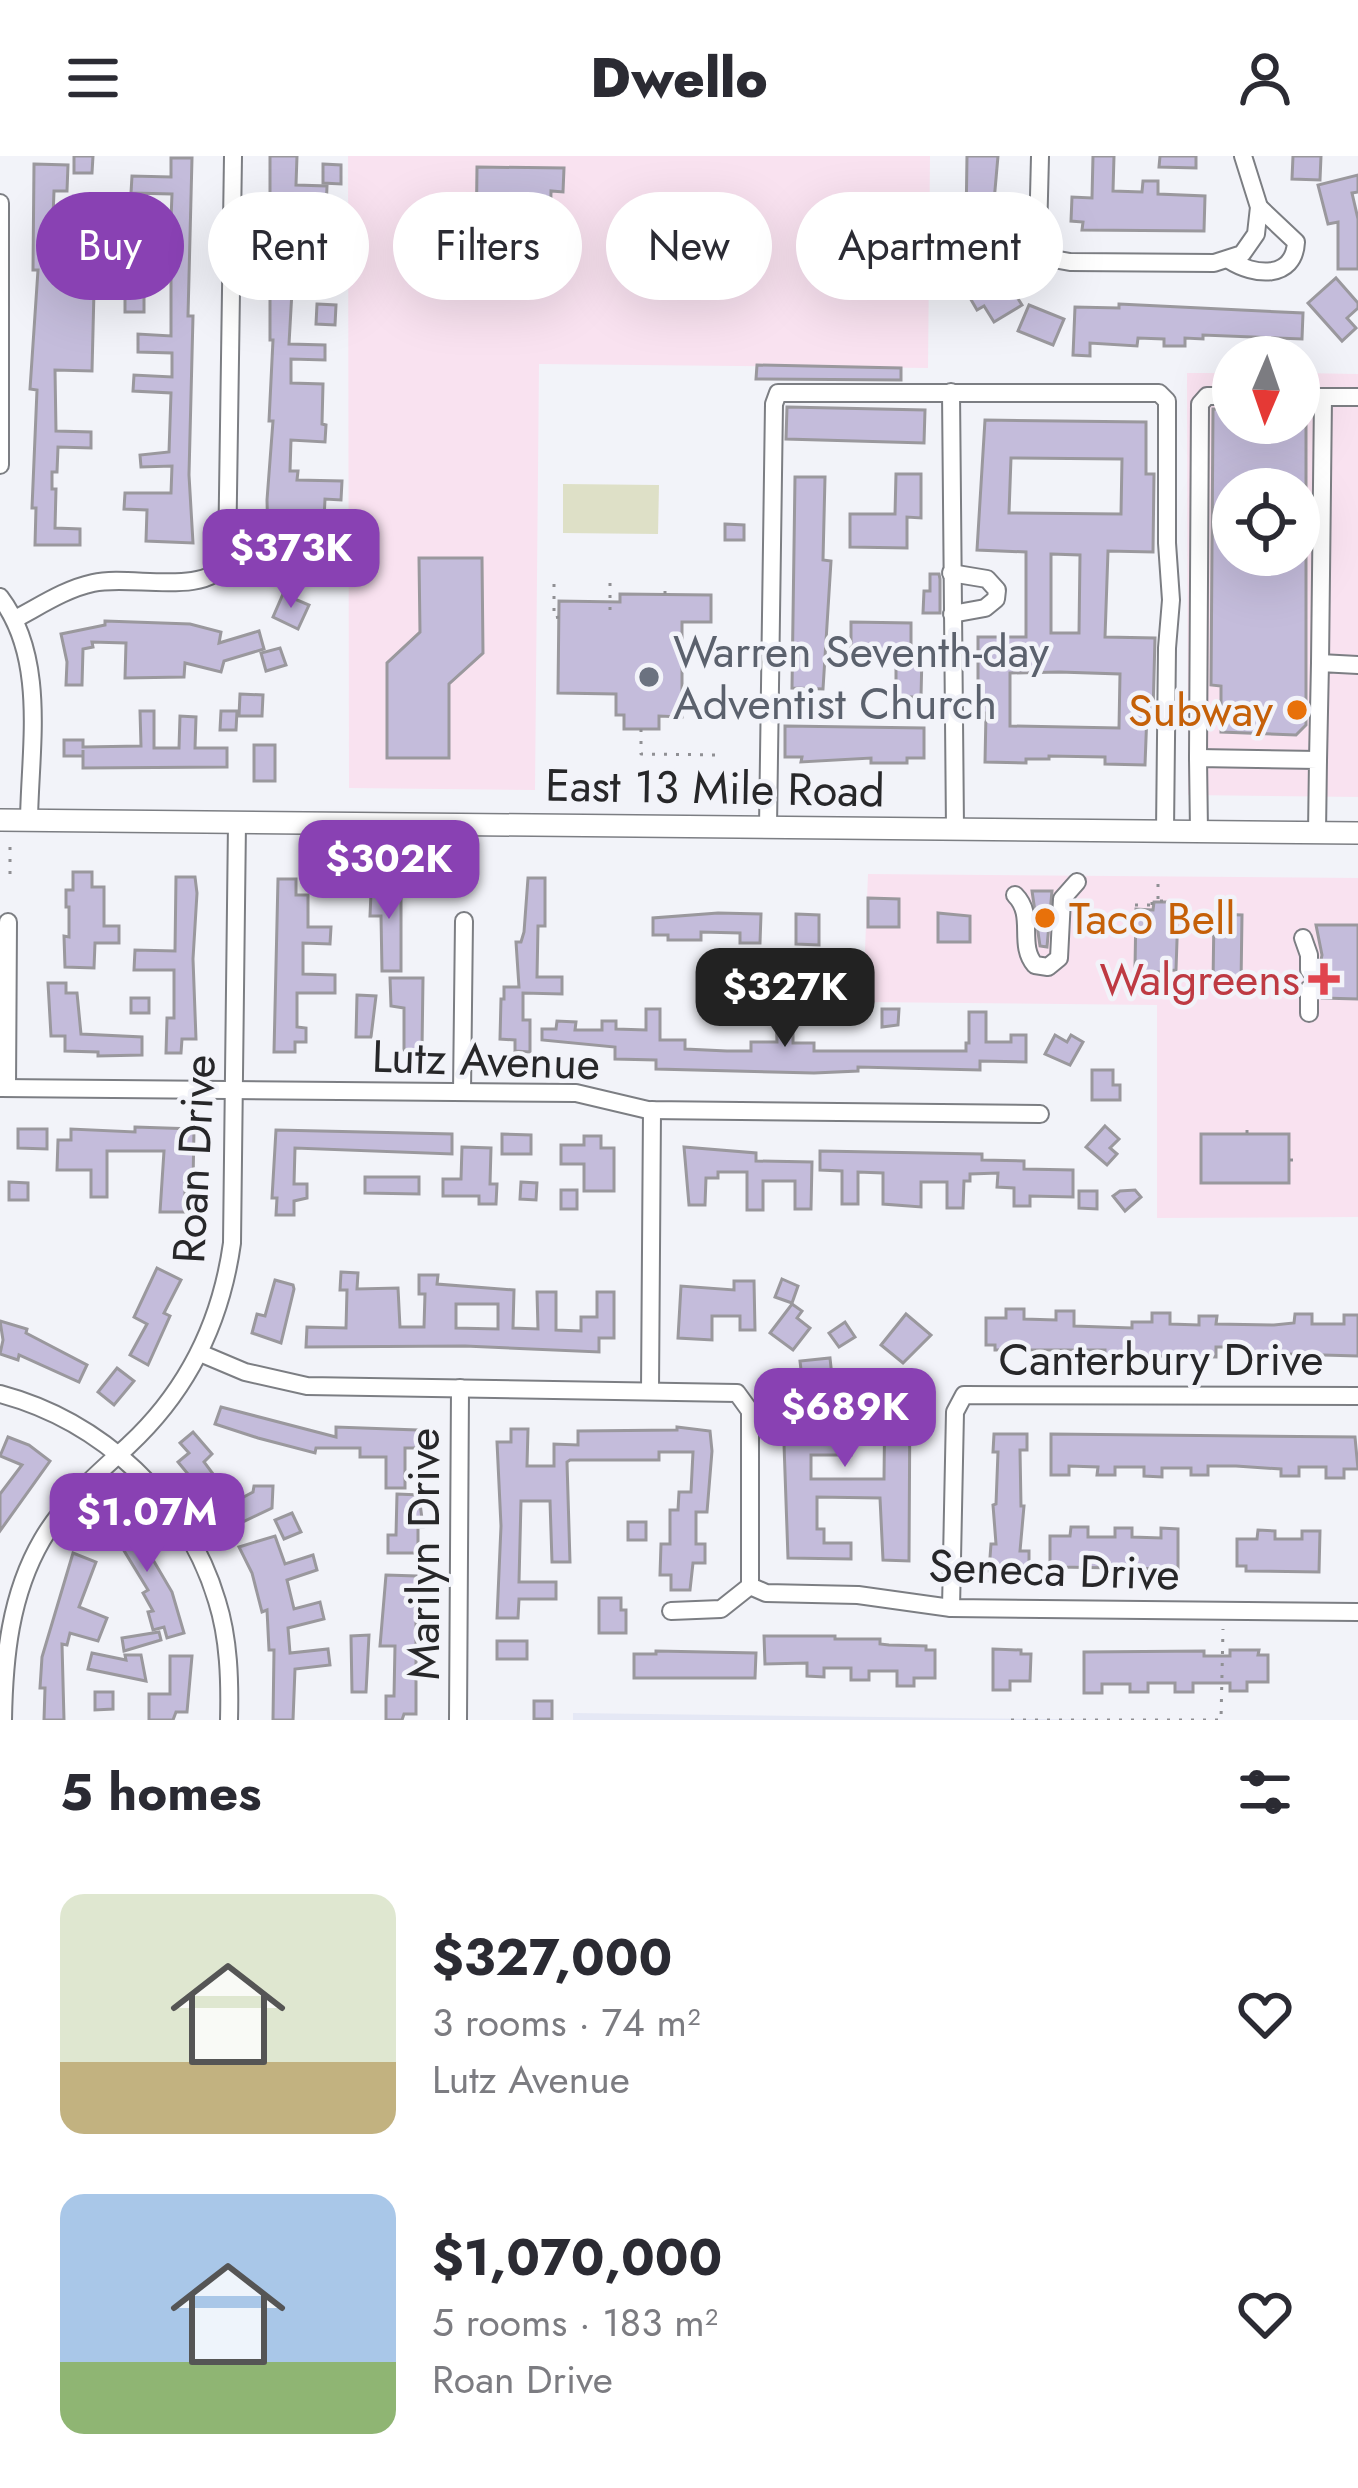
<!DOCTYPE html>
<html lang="en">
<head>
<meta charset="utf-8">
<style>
  body { margin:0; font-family:Jost,sans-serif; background:#f7f7f7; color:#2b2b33; height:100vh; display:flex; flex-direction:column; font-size:45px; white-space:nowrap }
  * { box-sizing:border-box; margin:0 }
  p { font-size:39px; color:#7c7c81 }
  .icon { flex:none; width:66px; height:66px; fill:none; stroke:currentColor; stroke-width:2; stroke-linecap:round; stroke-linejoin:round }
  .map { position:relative; height:1564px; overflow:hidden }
  .details { display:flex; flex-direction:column; background:#fff; flex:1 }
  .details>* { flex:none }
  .top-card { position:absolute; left:36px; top:36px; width:1287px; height:108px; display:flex; gap:24px }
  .needle { width:78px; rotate:182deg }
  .fabs { position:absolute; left:1212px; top:180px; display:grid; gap:24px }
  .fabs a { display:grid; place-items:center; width:108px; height:108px; border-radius:50%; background:#fff; box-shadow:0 12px 48px #0002; font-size:60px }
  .price { position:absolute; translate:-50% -102px; padding:0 27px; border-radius:24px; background:#8941b3; color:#fff; font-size:39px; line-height:78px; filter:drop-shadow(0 3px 6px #0008) }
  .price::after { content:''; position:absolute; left:50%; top:72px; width:36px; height:27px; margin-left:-18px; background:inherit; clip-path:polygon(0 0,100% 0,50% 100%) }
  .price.selected { background:#222; color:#fff }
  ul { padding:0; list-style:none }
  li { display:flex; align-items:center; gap:36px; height:300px; padding:0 60px }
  li span { display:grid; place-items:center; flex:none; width:336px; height:240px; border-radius:24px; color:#555 }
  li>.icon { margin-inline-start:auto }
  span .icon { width:144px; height:144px; fill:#fffc; stroke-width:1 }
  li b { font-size:51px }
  h2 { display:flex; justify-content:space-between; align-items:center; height:144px; padding:0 60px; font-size:51px }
  .tag { padding:0 42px; border-radius:54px; background:#fff; box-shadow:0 12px 48px #0002; font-size:42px; line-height:108px }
  .tag.selected { background:#8941b3; color:#fff }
  header { display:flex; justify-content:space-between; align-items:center; height:156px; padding:0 60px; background:#fff; font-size:54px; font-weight:800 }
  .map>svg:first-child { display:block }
  .commercial { fill:#f9e2f0; fill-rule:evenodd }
  .built { fill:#e5e8f5 }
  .green { fill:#dee0c7 }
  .building { fill:#c4bcdb; stroke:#9a989d; stroke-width:3; fill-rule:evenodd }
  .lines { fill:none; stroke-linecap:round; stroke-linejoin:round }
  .minor-casing { stroke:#7c7e83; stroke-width:20 }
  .major-casing { stroke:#7c7e83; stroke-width:24 }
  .path { stroke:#909094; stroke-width:3; stroke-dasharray:3 9; stroke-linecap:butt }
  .minor { stroke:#fff; stroke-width:16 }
  .major { stroke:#fff; stroke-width:21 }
  .worship-dot { fill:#6b7280; stroke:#f2f3f9; stroke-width:4.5 }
  .food-dot { fill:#e8710a; stroke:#f2f3f9; stroke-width:4.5 }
  .health-dot { fill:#e0444e; stroke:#f2f3f9; stroke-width:4.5 }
  .labels { text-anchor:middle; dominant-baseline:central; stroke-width:9; stroke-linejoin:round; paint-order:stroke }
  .worship-label { font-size:45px; fill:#5b616d; stroke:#f2f3f9; text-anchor:start }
  .food-label { font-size:45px; fill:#c56008; stroke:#f2f3f9; text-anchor:end }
  .street-label { font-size:45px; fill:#272729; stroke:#f2f3f9 }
  .health-label { font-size:45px; fill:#be3a42; stroke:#f2f3f9; text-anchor:end }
</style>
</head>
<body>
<header><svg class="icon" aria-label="menu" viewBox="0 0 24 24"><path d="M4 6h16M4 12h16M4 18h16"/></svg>Dwello<svg class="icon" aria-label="person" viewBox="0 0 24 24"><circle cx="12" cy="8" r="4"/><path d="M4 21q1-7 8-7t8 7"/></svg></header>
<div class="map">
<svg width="1358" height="1564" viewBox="0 0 1358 1564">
  <rect width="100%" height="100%" fill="#f2f3f9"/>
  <!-- commercial -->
  <g class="commercial">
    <path d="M348,0H930L928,212L539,208L535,634L349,632Z"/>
    <path d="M1187,217H1233V267H1299V217L1358,218V641L1188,639ZM1233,333H1299V399H1233Z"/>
    <path d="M868,718L1358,722V1061L1157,1062V849L863,846Z"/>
  </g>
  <!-- built -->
  <path class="built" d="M573,1557L1107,1564H573Z"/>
  <!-- green -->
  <path class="green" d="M563,328L659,329L658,378L563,377Z"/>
  <!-- building -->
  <g class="building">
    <path d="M74,0H93L92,17H74Z"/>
    <path d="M270,0H297L296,29L327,30L326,56L291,55L289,109L325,110L324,124L306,123L305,135H292L289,188L325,189V204L291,203V227L323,228L322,268L326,269L325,286L291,284L290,315H298L297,324L342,325L341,344L325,343L324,364L288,363L287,394L324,382L323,386H332L331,405L299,404L303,418L286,423L284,429L276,403L266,401L274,398L268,383L267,344L273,265H269L273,184H270Z"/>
    <path d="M967,0H998L992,68H997L996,107L963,106L964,88L955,87L956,67H966Z"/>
    <path d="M1093,0H1114L1113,35L1142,36L1143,25H1158V38L1205,40L1204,75L1082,74L1083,66L1071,65L1072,41L1092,42Z"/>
    <path d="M1160,0H1196V12L1159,11Z"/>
    <path d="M1293,0H1321L1320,24L1292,23Z"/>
    <path d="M171,2H192L188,160H193L189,319L193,387L146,385L147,354L124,353L125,337H171L172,310L141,311L140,299L169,296L171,237L133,235L134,219L172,221V197L138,196V178L171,180V78L139,76V61L171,63L172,38L131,37L132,20L171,21Z"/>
    <path d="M34,8L68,9L67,35H54L52,87L76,88L77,77L107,78L101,136L94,135L92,215L55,214L56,275L91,276V292L58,291L57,316H52V333H56L55,372L80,373V389H35L36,352H32L37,234L30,233L38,114H33Z"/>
    <path d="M323,8L341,9V28L323,27Z"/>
    <path d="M477,11L564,12L563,36L551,35L550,92H564L563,117L487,116V92H476Z"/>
    <path d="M1358,19V36L1352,37L1358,63V113H1338V66L1328,68L1318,29Z"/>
    <path d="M319,69L341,70L340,90L318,89Z"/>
    <path d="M1000,114L1022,149L994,166L984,150L977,154L966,135Z"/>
    <path d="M1336,122L1358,147V152L1347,162L1356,172L1342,185L1308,147Z"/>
    <rect x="125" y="140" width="19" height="16"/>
    <path d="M317,148L336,149L335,169L316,168Z"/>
    <path d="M1119,148L1303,157L1302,183L1203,179V183L1185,182V190H1164V183L1138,182L1137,190L1090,187V200L1073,199L1075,151L1119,152Z"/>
    <path d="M1029,149L1064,163L1053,189L1018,175Z"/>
    <path d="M757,209L901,212V224L756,223Z"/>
    <path d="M787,251L925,254L924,287L786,283Z"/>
    <path d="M1213,253H1233V267H1306V333H1233V399H1306V569L1296,579L1221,576V530L1211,529Z"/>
    <path d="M985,264L1146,266V318H1154L1153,396L1108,395L1105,481L1155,482L1153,557H1147L1145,609L1105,608V601L1049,600V603H1026V607L985,606L986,557H978V481H1026V396L977,394ZM1011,302L1122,303L1121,358L1009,357ZM1051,398L1080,399L1079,477H1051ZM1059,516L1120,518L1119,572L1010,570V517Z"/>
    <path d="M896,318H921V362L907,361V392L850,391V358H895Z"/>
    <path d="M795,321H825L823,404L831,405L823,533L792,532Z"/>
    <path d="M725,368L744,369V384H725Z"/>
    <path d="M419,402H482L483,497L449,528V602H387V507L420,476Z"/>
    <path d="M930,418H939L940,423V457H923L924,435H930Z"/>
    <path d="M283,438L309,449L298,473L273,461Z"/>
    <path d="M620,438L711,439V466H682V561L659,560V573H624V559H616V538L558,537L559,445L620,446Z"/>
    <path d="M105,465L190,468L221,476L219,487L259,475L264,493L224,505L221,516L185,507L184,521L125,522L126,487L92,486L93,491L83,493L82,529H66L67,506L61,478L105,469Z"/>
    <path d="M851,466L911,467V497L922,498L921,541H896V501L851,500Z"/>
    <path d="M280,492L286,509L266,515L261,497Z"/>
    <path d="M240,538L263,539L262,560H239Z"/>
    <path d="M140,555H154V592H179L180,560L196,561L195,592H227V611L83,612V594V600H64V584H83V591L141,590Z"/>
    <path d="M221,555H237L236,574H220Z"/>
    <path d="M785,570L924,572V602H907V607H871V602L801,606L802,601H785Z"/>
    <rect x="254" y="589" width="21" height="36"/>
    <path d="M73,716H92V731H104V770H119V787H95L94,812L65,811L64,780L69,781V751H66V734H73Z"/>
    <path d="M176,721H195L197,737L193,803L196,883H182L181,897H166L167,862H174V814H134L135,794L175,795Z"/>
    <path d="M528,722H545V770H538L537,821H562V838L523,837V864H530V896L515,895V884L500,883L501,843H504V831H519L516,786H521L524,776Z"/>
    <path d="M278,723H296V739H308V771H331L330,788L303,787V818L335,819V837H297V871L306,872V886H295V896H274Z"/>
    <path d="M382,723H401V815H382L381,760H370L371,737H382Z"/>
    <path d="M1032,735H1052L1047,791L1040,790Z"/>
    <path d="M868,742L899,743V771H868Z"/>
    <path d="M1154,746H1171V754L1178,755L1176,814L1138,818V812H1135L1136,753L1153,754Z"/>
    <path d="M718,757L761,758L760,787H740V777L701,776V784H668V779H653V762Z"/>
    <path d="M938,757L970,760V786H938Z"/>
    <path d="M796,758L819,759V789L796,788Z"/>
    <path d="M1214,758L1242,759L1241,828H1213Z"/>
    <path d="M1316,769H1358V843L1322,842L1317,824L1322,799Z"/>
    <path d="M813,796H836V815L813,814Z"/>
    <path d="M390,822H423L422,894H404V852L391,850Z"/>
    <path d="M48,827H66V837H77L81,878L142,881V899L98,900V896L65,895V880H51Z"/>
    <path d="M357,839L376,840L371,881H356Z"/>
    <rect x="131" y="842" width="18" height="15"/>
    <path d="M646,853H660V884H685V893L727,895H751V886H777L776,858H793V887H814V895H966V887H969V856H986V886H1011V879H1026V906L980,905V914L858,911V915L814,917L656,913V904L615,903V891L542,884V873H556L557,865L576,866L575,874H602V865H616V873L646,874Z"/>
    <path d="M882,853H899L898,869L882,871Z"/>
    <path d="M1055,879L1067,886L1071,879L1083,886L1070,909L1045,898Z"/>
    <path d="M1092,914H1113V929H1120V944H1092Z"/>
    <path d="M1105,970L1119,983L1110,992L1117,998L1107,1009L1086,991Z"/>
    <path d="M135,971L194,973L193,1027H185V1056H160L164,995H107V1041H91V1014H57L58,984H71V973L135,976Z"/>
    <path d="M18,973H47V993L18,992Z"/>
    <path d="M276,974L452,978V998L295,992L294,1028H307V1042L294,1045V1059H276L277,1042H272Z"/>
    <path d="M502,978L531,979V998H502Z"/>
    <rect x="1201" y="978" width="88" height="49"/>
    <path d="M584,980H601V992H614V1035H584V1008H561V989H584Z"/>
    <path d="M462,991L491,992L490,1028H497L496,1048H479V1040H443V1023H461Z"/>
    <path d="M684,991L756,997V1005L812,1006L811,1053H795V1025H763V1054H747V1016H718V1022H706L705,1049H689Z"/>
    <path d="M820,995L982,998V1004L1024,1005V1013L1073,1014V1041L1030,1040V1050H1014V1032L997,1031L998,1017L970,1018V1025H964L963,1052H947V1026H921V1051L883,1048V1017L858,1016V1048H842V1015L820,1014Z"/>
    <path d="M365,1021H419V1038L365,1037Z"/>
    <path d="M9,1026L28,1027V1044H9Z"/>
    <path d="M521,1026L537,1027L536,1044L520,1043Z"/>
    <rect x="561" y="1034" width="16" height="19"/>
    <path d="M1135,1034L1141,1041L1125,1055L1113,1040L1120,1035Z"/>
    <path d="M1079,1035H1097V1053L1079,1052Z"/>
    <path d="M157,1112L181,1124L164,1157L170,1160L148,1209L130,1199L147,1168L134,1161Z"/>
    <path d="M341,1116L358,1117L357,1133L398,1132L400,1171H424L425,1138H419V1119H438L437,1128L514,1134L513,1172L538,1173L537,1136H556V1174L581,1175V1161H597V1136H614V1182H599V1196L465,1190L306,1191L307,1171L346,1172L347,1134H340ZM456,1148H498V1173L456,1172Z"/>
    <path d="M782,1123L798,1130L792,1147L775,1141Z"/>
    <path d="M275,1124L293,1129L294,1133L281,1187L252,1177L257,1158L265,1160Z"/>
    <path d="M734,1125H754L755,1174H740V1160H712V1184L678,1182L681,1130L734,1134Z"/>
    <path d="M792,1148L802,1155L797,1162L810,1172L793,1194L770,1177Z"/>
    <path d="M1006,1153H1024V1163L1056,1164V1155H1074V1170L1132,1172V1166H1152V1157H1170V1168L1199,1169V1160H1217L1216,1168L1274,1169L1294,1167L1295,1158H1312V1168H1344V1159H1358V1200L1249,1197V1191H1216V1201L1105,1199V1194H995V1189H986V1162H1006Z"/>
    <path d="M906,1158L931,1179L903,1207L881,1189Z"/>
    <path d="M0,1165L27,1173L26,1177L87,1209L79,1226L19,1199L18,1204L0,1198L3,1184Z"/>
    <path d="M845,1166L855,1181L839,1191L829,1177Z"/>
    <path d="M830,1202L834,1239H853L852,1254L829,1253L828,1282L852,1283L851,1299H811V1323H884L885,1232H910L909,1405L883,1404L880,1342L817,1341V1373H824V1387H851V1403L788,1402L784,1288H797L798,1261L801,1248H805L800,1205Z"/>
    <path d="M117,1212L134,1225L114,1249L98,1236Z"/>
    <path d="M221,1251L336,1281V1271L417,1274V1292H405V1332H386V1301H360V1292H316L315,1297L258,1282L215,1268Z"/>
    <path d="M677,1271L710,1275L712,1295L707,1356H696V1388H705V1407H693L690,1434H671V1419H660L661,1388H670V1354H678L679,1336H691L693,1296H659V1304H570L567,1306L570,1406H552L550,1345H521L519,1426H556V1443H519L518,1462H497L501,1370L497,1286H511V1273H528L527,1310H554V1288L578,1289V1275L677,1274Z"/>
    <path d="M193,1276L212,1298L204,1306L234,1346L253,1336L254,1330H273L272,1352L226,1374L216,1352L178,1306L189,1297L180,1287Z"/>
    <path d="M994,1278H1027V1294H1020L1021,1350H1024L1020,1395H1029V1413L989,1415L991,1388H996L993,1349L996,1348L998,1296H993Z"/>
    <path d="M1051,1278L1355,1281L1358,1313H1344V1322H1326V1311H1299V1320H1281V1313L1236,1310H1208V1319H1191V1312H1162V1321L1144,1320V1311H1115V1319H1097L1098,1311L1069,1310V1319H1051Z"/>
    <path d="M8,1281L29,1289L50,1305L0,1375V1338L22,1309L0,1300Z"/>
    <path d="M397,1338L419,1339L423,1371H418V1397H388V1379H396Z"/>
    <path d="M122,1351L172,1436L184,1477L167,1482L164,1471L153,1474L148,1456L153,1455L143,1437L148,1434L104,1362Z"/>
    <path d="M292,1357L301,1376L284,1383L275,1364Z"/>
    <rect x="628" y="1366" width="18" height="18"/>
    <path d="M1071,1371H1088V1381H1115V1372H1132V1381L1161,1382V1372L1178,1373V1413L1059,1411V1407H1050V1380H1070Z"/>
    <path d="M1258,1374L1275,1375V1383H1302V1375H1320L1319,1416L1246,1415V1410H1237V1383H1257Z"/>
    <path d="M275,1380L285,1408L313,1399L317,1414L287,1424L294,1453L320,1446L324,1463L288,1472L290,1497L328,1493L330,1509L295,1513L293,1564H273L274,1494H269L267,1454L262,1456L252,1417L239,1391Z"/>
    <path d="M73,1397L96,1406L79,1451L107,1462L98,1485L70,1477L67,1489L62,1488L64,1564H44L45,1532H40L42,1501Z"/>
    <path d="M386,1419L416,1420V1558H404L402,1564H386V1540H394L395,1490H380Z"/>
    <path d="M599,1442H621V1454H626V1477H599Z"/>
    <path d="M159,1476L161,1484L124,1495L122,1482Z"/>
    <path d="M369,1479L366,1536H352L351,1480Z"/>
    <path d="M764,1480H835V1483H880V1488L889,1489L926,1490V1494H935V1522H914V1530H897V1515H869V1524H851V1512H824V1521L807,1520V1507L765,1508Z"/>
    <rect x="497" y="1485" width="30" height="18"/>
    <path d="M993,1493L1021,1494V1498H1031L1030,1525H1010V1534H993Z"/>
    <path d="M1230,1494H1259L1258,1499H1268V1526H1247V1535H1230V1527H1193V1536H1175V1527H1148V1536H1130V1528H1102V1537H1084V1496L1204,1495V1500H1230Z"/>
    <path d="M656,1495L756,1497L755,1522H634V1498H656Z"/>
    <path d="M92,1497L126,1504L125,1499H141L146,1525L88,1513Z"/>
    <path d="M170,1500H192L187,1556H176L173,1564H149V1538H170Z"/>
    <path d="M95,1536H113V1553L95,1554Z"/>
    <rect x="534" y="1545" width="18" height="18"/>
  </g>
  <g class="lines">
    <defs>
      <g id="minor">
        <path d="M1040,0L1038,80L1048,102L1070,106L1214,107L1242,98L1256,78L1259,51L1243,0"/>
        <path d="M0,47V309"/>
        <path d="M1229,104C1254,120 1294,124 1296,86L1259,51"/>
        <path d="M951,236L955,673"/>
        <path d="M1299,241H1358"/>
        <path d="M951,417L987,423L997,434L996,443L985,452L952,458"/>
        <path d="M0,441C47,503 30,591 29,664"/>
        <path d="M15,463C40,450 65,433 93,427C131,418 206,442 227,405L233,0"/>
        <path d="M1320,507L1323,241"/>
        <path d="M1198,602L1200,248L1207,240H1233"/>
        <path d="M1318,604L1320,507L1358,509"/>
        <path d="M768,671L774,248L778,237H1159L1167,245V387L1171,444L1167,492L1165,675"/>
        <path d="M1199,675L1198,602L1318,604L1317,677"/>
        <path d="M1015,739C1036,760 1017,788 1035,809L1048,811L1059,802L1062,743L1077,726"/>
        <path d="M1303,782L1309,799V814"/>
        <path d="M1309,857V833"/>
        <path d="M0,932L576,937L648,954L1040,958"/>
        <path d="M7,932L8,766"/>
        <path d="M462,936L464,765"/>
        <path d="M200,1197L245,1216L307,1230L737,1237L750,1255V1430"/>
        <path d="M650,1235L652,954"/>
        <path d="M0,1238C101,1265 187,1344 217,1445C229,1483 230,1525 229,1564"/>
        <path d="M750,1430L766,1437L858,1439L951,1452L1358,1456"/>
        <path d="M951,1452L955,1256L964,1239L1358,1240"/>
        <path d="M671,1455L721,1453L750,1430"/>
        <path d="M3,1564C4,1502 10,1439 42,1384C64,1346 97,1318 129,1289C188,1234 221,1166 232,1087L237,666"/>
        <path d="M458,1564L460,1232"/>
      </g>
      <path id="major" d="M0,664L1358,677"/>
    </defs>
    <!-- minor casing -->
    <use href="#minor" class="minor-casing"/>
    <!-- major casing -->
    <use href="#major" class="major-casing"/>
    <!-- path -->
    <g class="path">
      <path d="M610,427V459"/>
      <path d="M554,428V462L559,461"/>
      <path d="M665,438V427"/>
      <path d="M641,573V598L722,599"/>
      <path d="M10,691V724"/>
      <path d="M464,727L465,714"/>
      <path d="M1158,743V721"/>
      <path d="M1135,749H1152"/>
      <path d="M1152,749V745H1172V750"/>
      <path d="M1247,977V968"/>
      <path d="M1290,1004H1295"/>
      <path d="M1011,1564H1221L1223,1473"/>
    </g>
    <!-- minor -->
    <use href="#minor" class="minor"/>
    <!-- major -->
    <use href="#major" class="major"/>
  </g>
  <!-- markers -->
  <circle class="worship-dot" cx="649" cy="521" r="12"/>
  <g class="food-dot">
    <circle cx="1297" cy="554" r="12"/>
    <circle cx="1045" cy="762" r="12"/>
  </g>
  <path class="health-dot" d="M1318 805h12v12h12v12h-12v12h-12v-12h-12v-12h12z"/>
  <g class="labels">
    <!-- worship labels -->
    <g class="worship-label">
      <text x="673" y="495">Warren Seventh-day<tspan x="673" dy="52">Adventist Church</tspan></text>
    </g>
    <!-- food labels -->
    <g class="food-label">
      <text x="1273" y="554">Subway</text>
      <text x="1069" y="762" text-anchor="start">Taco Bell</text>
    </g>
    <!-- street labels -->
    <g class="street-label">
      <text transform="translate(715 632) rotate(1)">East 13 Mile Road</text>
      <text transform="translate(486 904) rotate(2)">Lutz Avenue</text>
      <text transform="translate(194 1003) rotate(-87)">Roan Drive</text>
      <text x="1161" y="1203">Canterbury Drive</text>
      <text transform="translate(423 1398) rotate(-90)">Marilyn Drive</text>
      <text transform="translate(1054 1414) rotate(2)">Seneca Drive</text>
    </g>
    <!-- health labels -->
    <g class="health-label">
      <text x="1300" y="823">Walgreens</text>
    </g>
  </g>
</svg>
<div class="fabs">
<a><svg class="needle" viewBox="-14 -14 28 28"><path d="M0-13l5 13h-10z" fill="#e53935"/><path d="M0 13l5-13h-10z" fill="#7c7c81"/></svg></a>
<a><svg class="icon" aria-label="locate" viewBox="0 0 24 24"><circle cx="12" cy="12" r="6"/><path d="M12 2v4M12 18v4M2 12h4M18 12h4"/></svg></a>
</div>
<b class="price" style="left:291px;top:455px">$373K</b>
<b class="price" style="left:389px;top:766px">$302K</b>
<b class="price selected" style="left:785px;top:894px">$327K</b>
<b class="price" style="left:845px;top:1314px">$689K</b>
<b class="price" style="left:147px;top:1419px">$1.07M</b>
<div class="top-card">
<a class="tag selected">Buy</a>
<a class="tag">Rent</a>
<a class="tag">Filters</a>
<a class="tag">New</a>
<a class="tag">Apartment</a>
</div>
</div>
<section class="details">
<h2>5 homes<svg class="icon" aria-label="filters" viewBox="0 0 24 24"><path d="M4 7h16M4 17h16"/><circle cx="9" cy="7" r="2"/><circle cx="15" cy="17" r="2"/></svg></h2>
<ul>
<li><span style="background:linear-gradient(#dfe7d0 70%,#c2b280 0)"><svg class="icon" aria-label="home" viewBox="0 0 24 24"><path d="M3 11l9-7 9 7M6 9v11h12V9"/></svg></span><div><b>$327,000</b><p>3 rooms · 74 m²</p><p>Lutz Avenue</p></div><svg class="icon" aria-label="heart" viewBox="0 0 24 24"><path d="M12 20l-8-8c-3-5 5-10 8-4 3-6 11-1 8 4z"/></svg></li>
<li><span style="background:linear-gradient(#a9c7e8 70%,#8fb573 0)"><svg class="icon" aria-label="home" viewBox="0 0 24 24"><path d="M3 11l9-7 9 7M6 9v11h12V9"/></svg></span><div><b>$1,070,000</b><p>5 rooms · 183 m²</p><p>Roan Drive</p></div><svg class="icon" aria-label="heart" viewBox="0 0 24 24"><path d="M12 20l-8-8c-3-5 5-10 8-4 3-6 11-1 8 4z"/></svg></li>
</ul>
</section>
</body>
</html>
